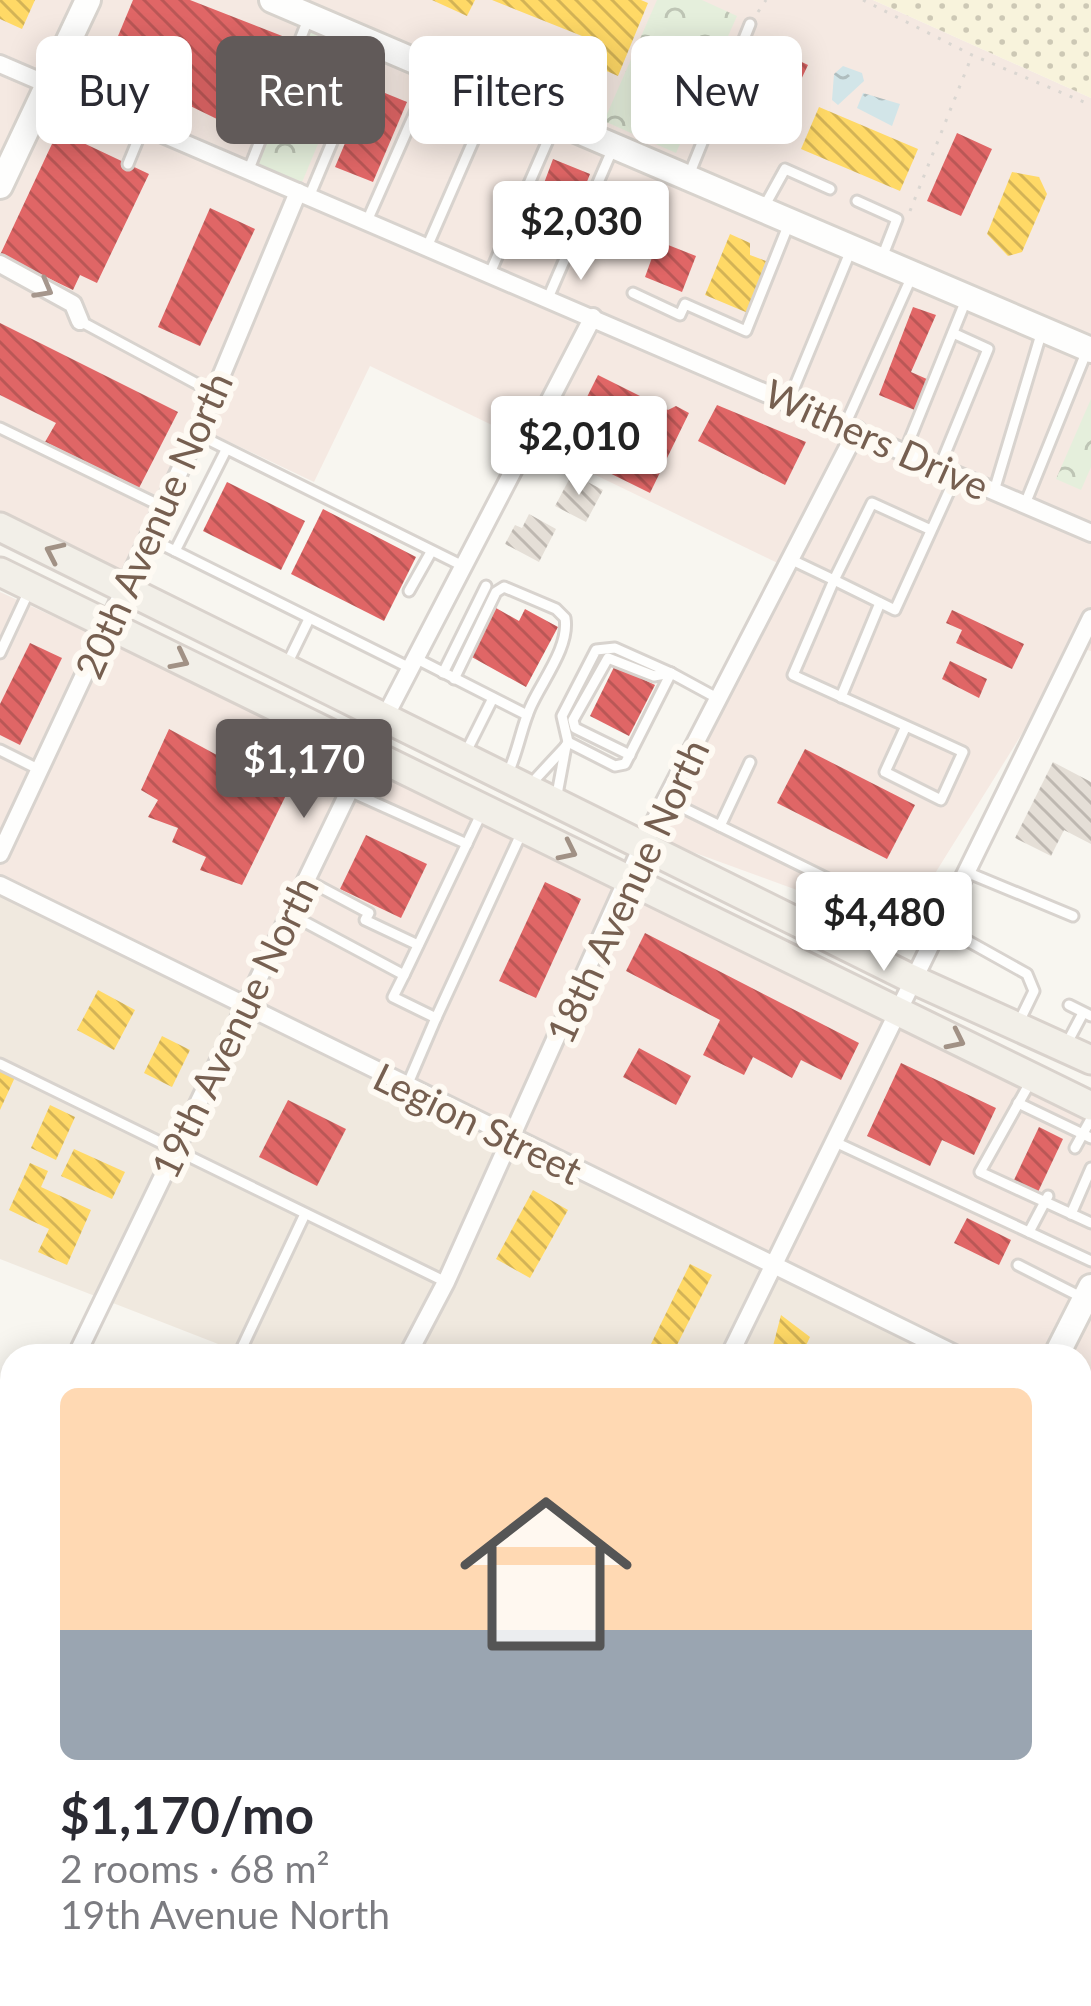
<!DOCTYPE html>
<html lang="en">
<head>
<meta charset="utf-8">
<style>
  body { margin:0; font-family:Lato,sans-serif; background:#f2f2f3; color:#2b2b33; height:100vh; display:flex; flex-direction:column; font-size:45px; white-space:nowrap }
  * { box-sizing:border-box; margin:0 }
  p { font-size:39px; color:#7c7c81 }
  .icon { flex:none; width:66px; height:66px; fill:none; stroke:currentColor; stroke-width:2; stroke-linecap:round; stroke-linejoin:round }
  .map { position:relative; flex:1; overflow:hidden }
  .side { position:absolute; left:0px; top:1344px; width:1092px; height:663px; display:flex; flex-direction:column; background:#fff; border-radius:36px 36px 0 0; box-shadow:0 6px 30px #0003 }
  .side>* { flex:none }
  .guide { position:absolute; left:36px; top:36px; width:1020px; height:108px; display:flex; gap:24px }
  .price { position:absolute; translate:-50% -102px; padding:0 27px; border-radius:12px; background:#fff; color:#222; font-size:39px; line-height:78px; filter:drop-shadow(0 3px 6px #0008) }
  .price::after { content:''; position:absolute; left:50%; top:72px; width:36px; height:27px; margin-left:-18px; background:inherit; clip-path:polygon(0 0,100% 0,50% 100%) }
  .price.selected { background:#615a59; color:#fff }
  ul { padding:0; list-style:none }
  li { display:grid; align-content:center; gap:24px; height:636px; padding:0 60px }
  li+li { border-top:3px solid #e1e1e2 }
  li span { display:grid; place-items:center; height:372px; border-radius:18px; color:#555 }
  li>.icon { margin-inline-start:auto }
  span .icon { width:216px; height:216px; fill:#fffc; stroke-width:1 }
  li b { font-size:51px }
  .chip { padding:0 42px; border-radius:18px; background:#fff; box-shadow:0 6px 30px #0003; font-size:42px; line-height:108px }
  .chip.selected { background:#615a59; color:#fff }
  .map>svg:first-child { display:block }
  .residential { fill:#f0e9df }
  .commercial { fill:#f5e9e2 }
  .sand { fill:url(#sand-dots) }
  .park { fill:url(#park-crowns) }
  .water { fill:url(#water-ripples) }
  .homes { fill:url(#homes-back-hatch) }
  .shops { fill:url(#shops-back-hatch) }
  .building { fill:url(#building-back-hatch) }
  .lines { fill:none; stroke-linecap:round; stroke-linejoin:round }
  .lane-casing { stroke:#d8d3ce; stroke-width:15 }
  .street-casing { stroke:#d8d3ce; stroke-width:22 }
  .secondary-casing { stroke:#d8d3cd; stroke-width:30 }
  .primary-casing { stroke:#d9d2cc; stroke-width:33 }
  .path { stroke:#dad6d1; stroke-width:3; stroke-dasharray:3 9; stroke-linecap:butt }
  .lane { stroke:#fefefd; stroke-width:9 }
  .street { stroke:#fefefd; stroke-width:16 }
  .secondary { stroke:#fefefd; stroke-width:24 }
  .primary { stroke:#f2efe8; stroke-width:27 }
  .oneway { stroke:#a6978d }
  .oneway2 { stroke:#a19185 }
  .labels { text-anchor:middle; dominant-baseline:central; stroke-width:12; stroke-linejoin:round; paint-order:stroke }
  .street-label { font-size:39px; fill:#765f50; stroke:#fefaf3 }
</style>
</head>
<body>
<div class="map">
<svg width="1091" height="2006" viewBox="0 0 1091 2006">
  <defs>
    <pattern id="sand-dots" width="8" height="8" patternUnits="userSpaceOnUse" patternTransform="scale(3)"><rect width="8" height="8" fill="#f8f3dc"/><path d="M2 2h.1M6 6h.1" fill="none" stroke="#cdc8b5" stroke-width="1.8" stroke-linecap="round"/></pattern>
    <pattern id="park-crowns" width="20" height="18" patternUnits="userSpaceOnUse" patternTransform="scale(3)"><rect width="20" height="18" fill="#e5efdc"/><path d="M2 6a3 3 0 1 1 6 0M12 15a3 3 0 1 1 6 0" fill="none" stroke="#bec5b5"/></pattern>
    <pattern id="water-ripples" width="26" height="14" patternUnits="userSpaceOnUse" patternTransform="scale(3)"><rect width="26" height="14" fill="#d2e5e8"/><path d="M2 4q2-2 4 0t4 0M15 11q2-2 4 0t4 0" fill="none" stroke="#afbdbe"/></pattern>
    <pattern id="homes-back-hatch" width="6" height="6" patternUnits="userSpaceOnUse" patternTransform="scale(3)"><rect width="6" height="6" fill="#ffd966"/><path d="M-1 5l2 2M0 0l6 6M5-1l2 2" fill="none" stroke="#d3b356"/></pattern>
    <pattern id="shops-back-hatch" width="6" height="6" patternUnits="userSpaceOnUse" patternTransform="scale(3)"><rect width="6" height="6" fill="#e06666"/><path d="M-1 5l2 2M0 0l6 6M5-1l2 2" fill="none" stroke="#ba5756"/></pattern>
    <pattern id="building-back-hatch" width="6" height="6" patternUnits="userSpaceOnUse" patternTransform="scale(3)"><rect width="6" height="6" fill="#e5dfd7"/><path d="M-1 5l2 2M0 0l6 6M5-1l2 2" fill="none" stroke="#beb8b1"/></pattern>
  </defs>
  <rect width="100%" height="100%" fill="#f8f6f0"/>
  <!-- residential -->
  <g class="residential">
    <path d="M0,885L959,1356H249L0,1259Z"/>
    <path d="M0,1818L12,1823V1995H473L503,2006H0Z"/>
  </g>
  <!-- commercial -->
  <g class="commercial">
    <path d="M0,0H873L1091,98V651L1076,647L901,928L657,839L788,568L370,366L314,482L200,428L127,587L0,527Z"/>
    <path d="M0,592L630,880L1091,1107V1890L1080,1886V1356H959L0,885Z"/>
  </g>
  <!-- sand -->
  <path class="sand" d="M873,0H1091V98Z"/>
  <!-- park -->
  <g class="park">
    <path d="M657,0H702L737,16L676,153L604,121Z"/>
    <path d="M314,18L362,38L298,192L255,173Z"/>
    <path d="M1091,399V467L1081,490L1056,479Z"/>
  </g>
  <!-- water -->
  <g class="water">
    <path d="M843,66L862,73L864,81L838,105L832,100L834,74Z"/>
    <path d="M863,93L900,104L892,126L857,108Z"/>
  </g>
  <!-- homes -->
  <g class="homes">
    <path d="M0,0H35L22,29L0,19Z"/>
    <path d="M432,0H475L467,16Z"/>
    <path d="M492,0H641L648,3L618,76L584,61L592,40Z"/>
    <path d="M819,107L918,149L900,191L801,149Z"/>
    <path d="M1012,172L1039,177L1047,194L1022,252L1008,256L987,234Z"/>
    <path d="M730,234L750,243V255L766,261L748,313L705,295Z"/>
    <path d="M98,990L135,1010L114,1050L77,1030Z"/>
    <path d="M162,1036L190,1050L172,1087L144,1073Z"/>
    <path d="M0,1067L16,1075L0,1110Z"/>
    <path d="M50,1105L75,1117L56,1160L31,1148Z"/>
    <path d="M74,1149L125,1172L112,1199L61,1176Z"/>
    <path d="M30,1163L48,1171L41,1187L91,1210L67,1265L38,1252L49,1229L9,1210Z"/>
    <path d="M533,1190L568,1210L530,1278L496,1259Z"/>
    <path d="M690,1264L712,1275L672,1355L651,1344Z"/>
    <path d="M781,1315L810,1337L801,1356H763L767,1348L772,1350Z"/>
    <path d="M0,1949L12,1955L4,1986L0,1984Z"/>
    <path d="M38,1995H65L60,2006L36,2001Z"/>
  </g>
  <!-- shops -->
  <g class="shops">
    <path d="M133,0H190L295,41L256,138L106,65Z"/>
    <path d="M773,48L808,65L778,128L743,112Z"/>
    <path d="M380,91L407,102L373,182L335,167L364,98Z"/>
    <path d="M58,131L149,174L97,283L80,275L73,290L0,255Z"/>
    <path d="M957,133L992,149L961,216L927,201Z"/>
    <path d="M553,159L590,174L568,230L553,225L550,235L528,226Z"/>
    <path d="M210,208L255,229L200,346L158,327Z"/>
    <path d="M658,241L696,256L682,292L645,277Z"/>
    <path d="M913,307L936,315L911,372L929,380L917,411L879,395Z"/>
    <path d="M0,323L178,412L139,488L45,442L56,423L0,395Z"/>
    <path d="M598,375L668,410L676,406L689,413L650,493L561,449Z"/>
    <path d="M717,405L806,442L785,485L698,441Z"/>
    <path d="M227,482L305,521L281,570L203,531Z"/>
    <path d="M323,509L416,557L384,621L291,574Z"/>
    <path d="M496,608L519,621L525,609L558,627L526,687L470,656Z"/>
    <path d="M952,610L1024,644L1012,669L956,643L962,630L946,623Z"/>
    <path d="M30,643L62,658L20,745L0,735V704Z"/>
    <path d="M950,661L987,679L979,698L942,679Z"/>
    <path d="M615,665L655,685L629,736L590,716Z"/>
    <path d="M169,729L237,766L276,750L291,785L242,885L200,870L206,857L172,842L178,828L148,817L158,800L141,790Z"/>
    <path d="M805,749L915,805L887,859L777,803Z"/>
    <path d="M366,835L427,864L401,918L340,889Z"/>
    <path d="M545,882L581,899L536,998L499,981Z"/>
    <path d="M645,933L859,1043L841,1080L801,1060L792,1078L753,1057L744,1075L703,1055L720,1020L626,971Z"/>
    <path d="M639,1048L691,1076L676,1105L623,1077Z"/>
    <path d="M901,1063L996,1108L974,1155L942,1140L930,1166L867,1136Z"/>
    <path d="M288,1100L346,1129L317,1186L259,1157Z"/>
    <path d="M1039,1127L1063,1139L1038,1192L1014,1180Z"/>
    <path d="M967,1218L1011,1240L999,1265L954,1243Z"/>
    <path d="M1091,1445V1577L1080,1572V1466Z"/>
  </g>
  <!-- building -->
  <g class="building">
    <path d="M572,474L603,490L586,522L555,506Z"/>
    <path d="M529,514L556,529L539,562L505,544L515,525L522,528Z"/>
    <path d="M1053,762L1091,782V844L1064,830L1051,856L1015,838Z"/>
    <path d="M0,1744L12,1750V1810L0,1804Z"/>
    <path d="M717,1995H818L813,2006H739Z"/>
  </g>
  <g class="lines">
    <defs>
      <g id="lane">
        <path d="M128,164L144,125"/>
        <path d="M249,169L309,17"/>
        <path d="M689,175L750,24"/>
        <path d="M309,197L372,47"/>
        <path d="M857,201L897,219L883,255"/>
        <path d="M765,205L785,169L830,189"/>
        <path d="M367,221L433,72"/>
        <path d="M427,247L492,98"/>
        <path d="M490,273L555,124"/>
        <path d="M633,293L680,315L685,304L746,331L790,221"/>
        <path d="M548,298L613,148"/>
        <path d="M80,321L214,393"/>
        <path d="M789,400L851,250"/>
        <path d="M845,425L912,276"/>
        <path d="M0,428L163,507"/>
        <path d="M197,434L463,566"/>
        <path d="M905,451L966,300"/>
        <path d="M940,466L988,349L953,333"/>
        <path d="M994,491L1042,331"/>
        <path d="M1025,504L1086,353"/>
        <path d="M931,530L872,503L834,580L895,610L957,474"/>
        <path d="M149,538L410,668"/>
        <path d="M175,551L226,450"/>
        <path d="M792,560L834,580L793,675C850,701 907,726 963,752L941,800L885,772L906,726"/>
        <path d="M409,591L431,552"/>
        <path d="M0,653L28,593"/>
        <path d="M415,658L527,715"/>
        <path d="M288,662L309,619"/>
        <path d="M443,673L486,586"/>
        <path d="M454,679L496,592L504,587L556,609L565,618C570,647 541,682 530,708C521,729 518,751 508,773"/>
        <path d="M841,697L880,603"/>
        <path d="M568,742L562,716L596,650L615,648L671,673"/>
        <path d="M566,746L568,742L615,766L625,764L671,673L717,698"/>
        <path d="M0,750L38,769"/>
        <path d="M465,754L493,698"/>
        <path d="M630,755L575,728L573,720L608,658L654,676L671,673"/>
        <path d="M529,786L566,746"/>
        <path d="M349,791L467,844"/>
        <path d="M556,800L566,746"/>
        <path d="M667,800L934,931"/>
        <path d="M720,826L750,762"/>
        <path d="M964,871L1073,916"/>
        <path d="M305,879L369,913L365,920L418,945"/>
        <path d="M288,913L404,975L393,997L436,1018L521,834"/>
        <path d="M941,926L1027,974L1034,991L1019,1022"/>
        <path d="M404,975L482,812"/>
        <path d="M1069,1005L1091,1016"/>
        <path d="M1066,1045L1083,1013"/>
        <path d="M0,1064L446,1282"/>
        <path d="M1032,1079L980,1172L1091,1223"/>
        <path d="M406,1088L436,1018"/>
        <path d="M1018,1103L1091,1138"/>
        <path d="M835,1142L1091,1261"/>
        <path d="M1075,1148L1091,1119"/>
        <path d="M1071,1214L1091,1168"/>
        <path d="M1029,1232L1048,1196"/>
        <path d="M1018,1265L1081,1297"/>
        <path d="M238,1356L305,1214"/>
        <path d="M1080,1593L1091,1598"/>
        <path d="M1080,1704L1091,1674"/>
        <path d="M645,1995L669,2006"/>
        <path d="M832,2006L837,1995"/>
      </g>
      <g id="street">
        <path d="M0,64L1091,533"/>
        <path d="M0,264L73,304L80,321"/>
        <path d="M0,854L197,434L298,192"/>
        <path d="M0,885L959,1356"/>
        <path d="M76,1356L386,715L593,317"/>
        <path d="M407,1356L446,1282L643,844L857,430"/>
        <path d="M729,1356L1091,618"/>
        <path d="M0,1516L12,1491"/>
        <path d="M0,1614L12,1619"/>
        <path d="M0,1722L12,1728"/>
        <path d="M97,2006L101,1995"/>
      </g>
      <g id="secondary">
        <path d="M272,0L1091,350"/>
        <path d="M0,186L88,0"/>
        <path d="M1056,1356L1091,1287"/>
        <path d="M0,1425L12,1431"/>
        <path d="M0,1457L12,1463"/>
        <path d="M1080,1886L1091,1890"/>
        <path d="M1080,1916L1091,1920"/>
      </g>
      <g id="primary">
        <path d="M0,527L910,978L1091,1060"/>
        <path d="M0,572L1091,1106"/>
      </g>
    </defs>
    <!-- lane casing -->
    <use href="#lane" class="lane-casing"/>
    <!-- street casing -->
    <use href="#street" class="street-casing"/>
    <!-- secondary casing -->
    <use href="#secondary" class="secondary-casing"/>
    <!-- primary casing -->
    <use href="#primary" class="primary-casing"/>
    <!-- path -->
    <g class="path">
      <path d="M863,0L972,55L1091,105"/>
      <path d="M758,12L766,0"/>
      <path d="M910,211L971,58"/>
    </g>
    <!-- lane -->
    <use href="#lane" class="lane"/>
    <!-- street -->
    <use href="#street" class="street"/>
    <!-- secondary -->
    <use href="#secondary" class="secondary"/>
    <!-- primary -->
    <use href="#primary" class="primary"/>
  </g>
  <!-- one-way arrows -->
  <defs><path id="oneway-chevron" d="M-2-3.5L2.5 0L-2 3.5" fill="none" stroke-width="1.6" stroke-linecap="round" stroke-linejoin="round" transform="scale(3)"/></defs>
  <use class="oneway" href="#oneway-chevron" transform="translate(44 289) rotate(29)"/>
  <g class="oneway2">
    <use href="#oneway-chevron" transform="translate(54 552) rotate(-155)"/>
    <use href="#oneway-chevron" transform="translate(180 660) rotate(27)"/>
    <use href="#oneway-chevron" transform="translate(568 851) rotate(26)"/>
    <use href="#oneway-chevron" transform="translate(956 1040) rotate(26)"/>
  </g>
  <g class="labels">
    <!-- street labels -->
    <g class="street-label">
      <text transform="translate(877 439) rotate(24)">Withers Drive</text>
      <text transform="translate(153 525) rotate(-66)">20th Avenue North</text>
      <text transform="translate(627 891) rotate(-65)">18th Avenue North</text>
      <text transform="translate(234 1027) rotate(-64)">19th Avenue North</text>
      <text transform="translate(478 1123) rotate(26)">Legion Street</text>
    </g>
  </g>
</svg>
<b class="price" style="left:581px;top:283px">$2,030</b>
<b class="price" style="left:579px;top:498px">$2,010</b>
<b class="price selected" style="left:304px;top:821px">$1,170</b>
<b class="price" style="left:884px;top:974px">$4,480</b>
<div class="guide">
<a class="chip">Buy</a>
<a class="chip selected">Rent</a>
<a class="chip">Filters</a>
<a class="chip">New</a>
</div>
<section class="side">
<ul>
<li><span style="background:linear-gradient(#ffd9b3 65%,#9aa5b1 0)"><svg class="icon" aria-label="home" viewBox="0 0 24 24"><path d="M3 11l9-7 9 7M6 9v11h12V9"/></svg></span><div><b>$1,170/mo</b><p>2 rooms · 68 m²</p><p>19th Avenue North</p></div></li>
</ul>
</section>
</div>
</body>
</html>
